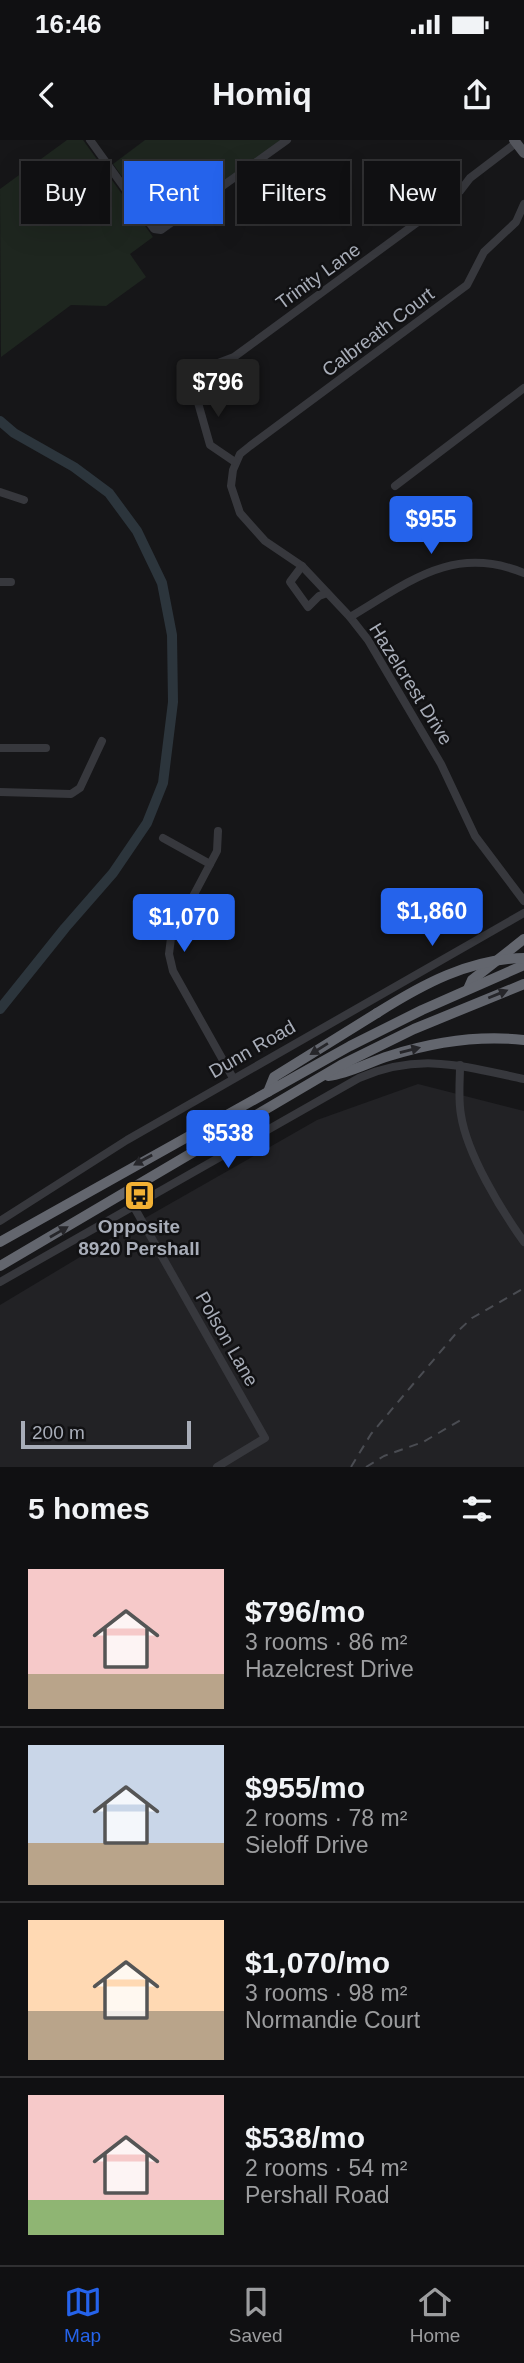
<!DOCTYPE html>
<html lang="en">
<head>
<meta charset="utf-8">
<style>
  body { margin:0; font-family:Arial,sans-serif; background:#19191b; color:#f1f3f6; height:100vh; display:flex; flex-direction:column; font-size:26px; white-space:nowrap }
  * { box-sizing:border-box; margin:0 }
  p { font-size:23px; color:#9c9d9f }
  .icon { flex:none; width:38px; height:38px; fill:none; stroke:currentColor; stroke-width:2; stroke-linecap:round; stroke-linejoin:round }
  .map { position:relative; height:1327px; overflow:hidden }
  .details { display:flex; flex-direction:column; background:#101012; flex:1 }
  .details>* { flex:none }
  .banner { position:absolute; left:21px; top:21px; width:483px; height:63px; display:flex; gap:14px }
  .scale { position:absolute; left:21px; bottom:18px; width:170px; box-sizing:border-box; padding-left:7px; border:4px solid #a8adb8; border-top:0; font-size:19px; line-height:24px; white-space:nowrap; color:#a8adb8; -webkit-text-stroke:5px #111113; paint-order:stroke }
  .price { position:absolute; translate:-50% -60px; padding:0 16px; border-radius:7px; background:#2563eb; color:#fff; font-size:23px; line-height:46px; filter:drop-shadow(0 2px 4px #0008) }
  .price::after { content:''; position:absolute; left:50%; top:42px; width:21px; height:16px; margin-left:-10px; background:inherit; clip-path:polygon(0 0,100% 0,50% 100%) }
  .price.current { background:#222; color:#fff }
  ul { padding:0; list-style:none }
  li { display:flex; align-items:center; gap:21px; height:175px; padding:0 28px }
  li+li { border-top:2px solid #303032 }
  li span { display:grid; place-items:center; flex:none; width:196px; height:140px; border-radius:0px; color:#555 }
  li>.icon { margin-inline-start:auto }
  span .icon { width:84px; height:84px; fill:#fffc; stroke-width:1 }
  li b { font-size:30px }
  h2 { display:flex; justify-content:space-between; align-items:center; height:84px; padding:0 28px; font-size:30px }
  .chip { padding:0 24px; border-radius:0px; background:#101012; box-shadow:0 7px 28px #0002,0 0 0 2px #303032; font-size:24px; line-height:63px }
  .chip.current { background:#2563eb; color:#fff }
  .status { display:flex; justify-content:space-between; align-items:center; height:49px; padding:0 35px; background:#101012; direction:ltr }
  .status svg { height:19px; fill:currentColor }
  header { display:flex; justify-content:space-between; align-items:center; height:91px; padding:0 28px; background:#101012; font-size:32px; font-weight:800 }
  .menu { display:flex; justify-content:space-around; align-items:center; height:98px; border-top:2px solid #303032; background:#101012; font-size:19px; color:#9c9d9f }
  .menu a { display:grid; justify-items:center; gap:4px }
  .menu .current { color:#2563eb }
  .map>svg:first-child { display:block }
  .built { fill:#222225 }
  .green { fill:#1e261f }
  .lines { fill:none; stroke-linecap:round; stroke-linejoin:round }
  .river { stroke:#2c353c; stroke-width:10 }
  .minor { stroke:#37383d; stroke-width:8 }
  .major { stroke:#53555c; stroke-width:10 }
  .highway { stroke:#63666e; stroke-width:10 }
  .rail { stroke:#4a4c52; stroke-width:2; stroke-dasharray:9 7; stroke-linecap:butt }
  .highway-bridge { stroke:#63666e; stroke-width:10 }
  .oneway { fill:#26262a }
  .labels { text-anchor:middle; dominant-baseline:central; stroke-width:5; stroke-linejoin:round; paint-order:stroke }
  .street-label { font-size:19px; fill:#a8adb8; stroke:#111113 }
  .poi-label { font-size:19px; font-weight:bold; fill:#a8adb8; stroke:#111113 }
</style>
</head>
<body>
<div class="status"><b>16:46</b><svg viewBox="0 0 49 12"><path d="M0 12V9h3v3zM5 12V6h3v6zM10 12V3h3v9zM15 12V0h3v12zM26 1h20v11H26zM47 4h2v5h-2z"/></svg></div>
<header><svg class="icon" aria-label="back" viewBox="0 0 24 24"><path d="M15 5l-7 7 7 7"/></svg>Homiq<svg class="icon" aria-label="share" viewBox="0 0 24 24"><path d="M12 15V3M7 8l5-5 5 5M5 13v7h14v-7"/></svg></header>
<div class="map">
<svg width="524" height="1327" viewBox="0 0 524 1327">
  <rect width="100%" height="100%" fill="#161618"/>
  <!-- built -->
  <path class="built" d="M418,944L524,971V1327H0V1165L145,1078L317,980Z"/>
  <!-- green -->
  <g class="green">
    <path d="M67,0H83L153,97L130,114L146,137L106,166L71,165L1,217L0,49Z"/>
    <path d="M145,0H287L162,92L113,24Z"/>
  </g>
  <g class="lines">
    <!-- river -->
    <path class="river" d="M0,281L14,293L74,327L109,353L137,391L162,443L172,495L173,562L163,643L147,683L113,733L65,788L0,869"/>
    <!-- minor -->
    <g class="minor">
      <path d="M90,0L154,89L161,90L287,0"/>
      <path d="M524,64L516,82L484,112L467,145L250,306L240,314L233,330L231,346L240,373L265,401L302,426L350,477L368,500L441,624L475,696L524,761"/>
      <path d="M235,322L210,305L193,245L197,231L234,217L460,51L470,38L516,3"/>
      <path d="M395,346L524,248"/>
      <path d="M0,352L24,360"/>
      <path d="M302,426L290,442L308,467L319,456L327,453"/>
      <path d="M0,442H11"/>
      <path d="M350,477C409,442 453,404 524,433"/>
      <path d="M0,608H46"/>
      <path d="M0,652L71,654L80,648L102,601"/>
      <path d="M218,691L217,711L171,798L169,814L173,831L233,938"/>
      <path d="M163,698L210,724"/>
      <path d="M460,925C460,941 458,959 461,975C467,1014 501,1070 524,1102"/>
      <path d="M134,1067L265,1298L217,1327"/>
      <path d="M0,1081L127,1000L524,773"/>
      <path d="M0,1142L359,938C420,912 462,926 524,939"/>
    </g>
    <!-- major -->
    <path class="major" d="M514,0L524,13"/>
    <!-- highway -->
    <g class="highway">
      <path d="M468,849L472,840L524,799"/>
      <path d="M328,936C349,934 369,922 389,916C433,902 479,895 524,900"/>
      <path d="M268,952L274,937L377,873"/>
      <path d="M0,1102L350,906L422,870L524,825"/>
      <path d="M0,1126L341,925L414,889L524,844"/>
    </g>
    <!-- rail -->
    <g class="rail">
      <path d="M351,1327L371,1294L458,1191L472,1178L524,1148"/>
      <path d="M366,1327L384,1316L423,1302L461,1280"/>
    </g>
    <!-- highway-bridge -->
    <path class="highway-bridge" d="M377,873C423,844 469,819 524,818"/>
  </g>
  <!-- one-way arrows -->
  <defs><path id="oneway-solid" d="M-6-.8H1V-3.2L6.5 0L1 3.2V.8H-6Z" transform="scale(1.75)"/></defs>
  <g class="oneway">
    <use href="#oneway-solid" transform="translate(498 854) rotate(-22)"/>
    <use href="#oneway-solid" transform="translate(319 909) rotate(148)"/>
    <use href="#oneway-solid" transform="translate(410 910) rotate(-14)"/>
    <use href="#oneway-solid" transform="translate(143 1020) rotate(151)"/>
    <use href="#oneway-solid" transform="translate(59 1092) rotate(-30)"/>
  </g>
  <!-- icons -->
  <defs>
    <symbol id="bus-square" viewBox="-11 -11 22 22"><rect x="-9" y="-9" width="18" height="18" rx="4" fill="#f2b134" stroke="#111113"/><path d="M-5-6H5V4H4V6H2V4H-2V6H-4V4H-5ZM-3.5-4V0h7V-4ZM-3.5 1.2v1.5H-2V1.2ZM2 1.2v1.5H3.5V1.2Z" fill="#111"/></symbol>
  </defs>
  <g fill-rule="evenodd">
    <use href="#bus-square" x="122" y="1038" width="35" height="35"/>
  </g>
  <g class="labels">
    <!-- street labels -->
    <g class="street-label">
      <text transform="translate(318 136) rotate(-36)">Trinity Lane</text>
      <text transform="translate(378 192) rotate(-37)">Calbreath Court</text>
      <text transform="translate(411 544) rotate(58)">Hazelcrest Drive</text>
      <text transform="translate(252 909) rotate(-30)">Dunn Road</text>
      <text transform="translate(227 1199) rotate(60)">Polson Lane</text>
    </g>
    <!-- poi labels -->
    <g class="poi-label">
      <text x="139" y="1086">Opposite<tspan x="139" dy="22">8920 Pershall</tspan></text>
    </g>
  </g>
</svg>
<div class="scale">200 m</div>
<b class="price current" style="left:218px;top:279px">$796</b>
<b class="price" style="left:431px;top:416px">$955</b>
<b class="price" style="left:432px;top:808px">$1,860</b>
<b class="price" style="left:184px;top:814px">$1,070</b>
<b class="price" style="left:228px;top:1030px">$538</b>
<div class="banner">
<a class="chip">Buy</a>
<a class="chip current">Rent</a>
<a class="chip">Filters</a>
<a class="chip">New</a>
</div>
</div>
<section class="details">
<h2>5 homes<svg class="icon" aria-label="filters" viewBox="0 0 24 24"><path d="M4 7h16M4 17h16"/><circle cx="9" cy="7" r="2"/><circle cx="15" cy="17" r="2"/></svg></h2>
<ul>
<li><span style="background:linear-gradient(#f6c9c9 75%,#b9a48a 0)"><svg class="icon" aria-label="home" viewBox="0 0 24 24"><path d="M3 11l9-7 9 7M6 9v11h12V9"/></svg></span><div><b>$796/mo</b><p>3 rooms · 86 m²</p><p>Hazelcrest Drive</p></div></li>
<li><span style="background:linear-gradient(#c9d6e8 70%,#b9a48a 0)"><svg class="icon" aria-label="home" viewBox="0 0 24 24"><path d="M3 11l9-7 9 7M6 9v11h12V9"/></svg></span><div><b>$955/mo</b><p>2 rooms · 78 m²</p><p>Sieloff Drive</p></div></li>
<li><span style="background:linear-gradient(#ffd9b3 65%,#b9a48a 0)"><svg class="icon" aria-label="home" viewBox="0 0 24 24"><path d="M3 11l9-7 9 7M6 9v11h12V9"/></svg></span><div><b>$1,070/mo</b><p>3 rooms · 98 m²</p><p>Normandie Court</p></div></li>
<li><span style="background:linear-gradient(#f6c9c9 75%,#8fb573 0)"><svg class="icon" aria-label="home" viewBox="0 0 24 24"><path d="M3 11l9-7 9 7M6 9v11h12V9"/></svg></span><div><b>$538/mo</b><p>2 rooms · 54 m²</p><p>Pershall Road</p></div></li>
</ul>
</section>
<nav class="menu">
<a class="current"><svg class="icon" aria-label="map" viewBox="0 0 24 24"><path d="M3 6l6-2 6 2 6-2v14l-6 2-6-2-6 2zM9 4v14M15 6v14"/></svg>Map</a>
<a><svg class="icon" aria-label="saved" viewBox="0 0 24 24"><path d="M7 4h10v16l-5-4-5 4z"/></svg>Saved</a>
<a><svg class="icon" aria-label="home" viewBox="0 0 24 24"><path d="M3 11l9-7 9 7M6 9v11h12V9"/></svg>Home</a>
</nav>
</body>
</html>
